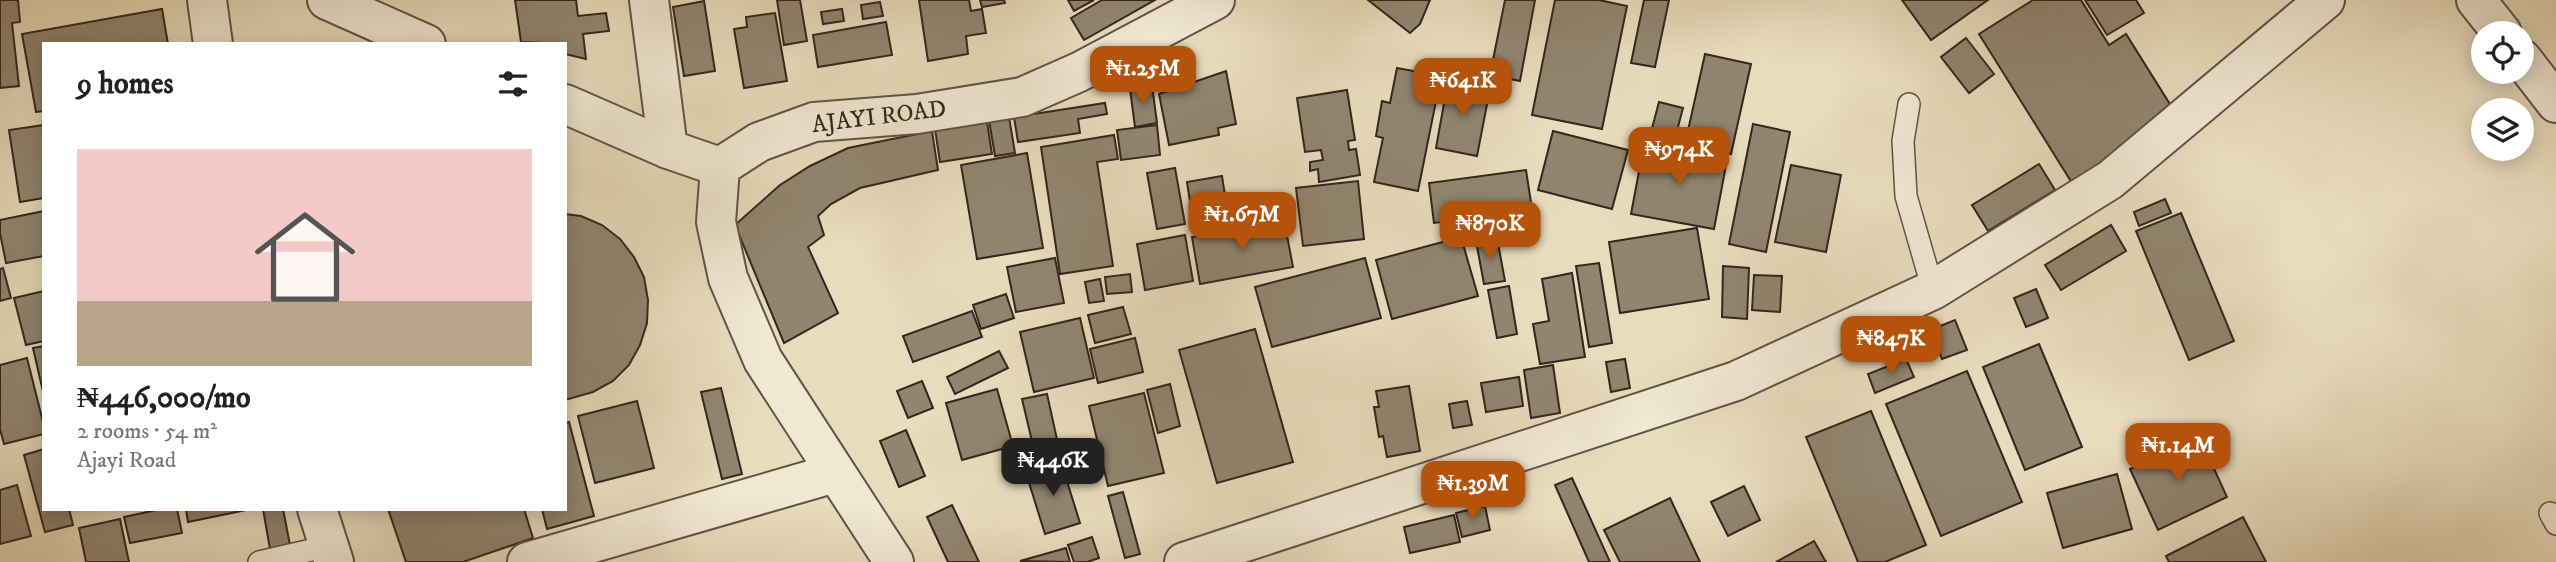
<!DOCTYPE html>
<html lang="en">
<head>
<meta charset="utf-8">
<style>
  body { margin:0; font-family:"IM FELL DW Pica",serif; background:#f6f6f6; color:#222; height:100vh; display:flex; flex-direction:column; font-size:26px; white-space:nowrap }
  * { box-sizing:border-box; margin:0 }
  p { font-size:23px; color:#767676 }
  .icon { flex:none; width:38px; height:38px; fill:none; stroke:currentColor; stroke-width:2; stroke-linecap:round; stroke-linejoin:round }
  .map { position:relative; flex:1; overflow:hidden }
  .details { position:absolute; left:42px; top:42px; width:525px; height:469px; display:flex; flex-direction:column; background:#fff; border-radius:0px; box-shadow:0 4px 18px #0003 }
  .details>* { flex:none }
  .controls { position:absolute; left:2471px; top:21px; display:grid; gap:14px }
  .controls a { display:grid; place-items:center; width:63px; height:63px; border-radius:50%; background:#fff; box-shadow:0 4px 18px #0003; font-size:35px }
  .price { position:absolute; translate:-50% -60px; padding:0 16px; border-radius:14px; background:#b45309; color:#fff; font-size:23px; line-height:46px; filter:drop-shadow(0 2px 4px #0008) }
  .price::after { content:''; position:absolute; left:50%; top:42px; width:21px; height:16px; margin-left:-10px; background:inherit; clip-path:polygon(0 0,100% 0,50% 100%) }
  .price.active { background:#222; color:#fff }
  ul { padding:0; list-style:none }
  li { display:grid; align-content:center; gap:14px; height:371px; padding:0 35px }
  li span { display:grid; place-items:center; height:217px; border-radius:0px; color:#555 }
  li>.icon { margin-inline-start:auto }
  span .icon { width:126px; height:126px; fill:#fffc; stroke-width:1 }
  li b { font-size:30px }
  h2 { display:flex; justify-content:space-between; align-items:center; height:84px; padding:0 35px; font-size:30px }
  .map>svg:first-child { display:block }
  .building { fill:#918570; stroke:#32261e; stroke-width:2 }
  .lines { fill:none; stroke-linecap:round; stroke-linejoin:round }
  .service-casing { stroke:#605446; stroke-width:24 }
  .minor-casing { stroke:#605446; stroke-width:42 }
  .service { stroke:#f0e8d3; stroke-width:21 }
  .minor { stroke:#f0e8d3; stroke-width:38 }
  .labels { text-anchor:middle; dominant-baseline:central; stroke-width:5; stroke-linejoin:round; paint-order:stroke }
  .street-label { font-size:24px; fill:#32261e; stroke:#f0e8d3 }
</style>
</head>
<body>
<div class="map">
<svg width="2556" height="562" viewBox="0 0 2556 562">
  <rect width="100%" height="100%" fill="#e8dcbc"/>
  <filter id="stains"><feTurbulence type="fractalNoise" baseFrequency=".00286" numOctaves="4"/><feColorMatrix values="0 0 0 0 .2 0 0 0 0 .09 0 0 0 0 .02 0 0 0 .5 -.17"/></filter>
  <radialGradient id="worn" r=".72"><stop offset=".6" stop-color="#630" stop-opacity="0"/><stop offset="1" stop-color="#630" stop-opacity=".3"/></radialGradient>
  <!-- building -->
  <g class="building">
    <path d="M0,0H18L20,22L12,23L19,86L0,88Z"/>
    <path d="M515,0H576L578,16L606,13L609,31L583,34L586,59L565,54V44L521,42Z"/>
    <path d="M777,0H800L807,41L784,45Z"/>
    <path d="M919,0H969L971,11L982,9L986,33L966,36L968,54L928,61Z"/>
    <path d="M980,0H1004L1005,3L982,7Z"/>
    <path d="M1068,0H1094L1074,11Z"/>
    <path d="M1102,0H1155L1084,40L1071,18Z"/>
    <path d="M1368,0H1430L1420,24L1410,33Z"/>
    <path d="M1505,0H1535L1520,81L1490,75Z"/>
    <path d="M1555,0H1599L1627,6L1602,129L1532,115Z"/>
    <path d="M1644,0H1669L1655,67L1631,63Z"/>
    <path d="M1902,0H1988L1931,40Z"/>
    <path d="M2033,0H2081L2109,45L2126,34L2178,117L2072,183L1979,34Z"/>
    <path d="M2085,0H2136L2144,13L2107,35Z"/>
    <path d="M704,1L715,71L684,76L673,7Z"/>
    <path d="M880,2L883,16L863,19L861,5Z"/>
    <path d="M162,9L168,44H44V111L36,112L22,34Z"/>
    <path d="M842,9L844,21L823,24L821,12Z"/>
    <path d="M775,13L787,81L744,88L734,29L747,27L746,17Z"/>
    <path d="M886,22L892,55L818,67L813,35Z"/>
    <path d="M1966,38L1994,74L1969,93L1941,57Z"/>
    <path d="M1705,54L1751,64L1731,154L1685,144Z"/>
    <path d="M1397,68L1441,76L1418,191L1374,182L1383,138L1376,136L1382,101L1390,103Z"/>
    <path d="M1226,71L1236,124L1218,128L1219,135L1169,145L1159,94Z"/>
    <path d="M1448,81L1490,89L1477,156L1436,148Z"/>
    <path d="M1152,85L1157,123L1135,127L1130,89Z"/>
    <path d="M1347,90L1355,140L1348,141L1349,150L1356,149L1360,175L1319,182L1318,169L1310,171V162L1323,160L1321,150L1305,152L1297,98Z"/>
    <path d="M1659,102L1683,108L1674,142L1650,136Z"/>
    <path d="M1105,103L1107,114L1078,119L1080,133L1018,142L1014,117Z"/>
    <path d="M1009,117L1015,153L995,156L989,120Z"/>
    <path d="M987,122L992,154L940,162L935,129Z"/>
    <path d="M1753,124L1790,132L1766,252L1729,244Z"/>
    <path d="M44,125V198L20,202L9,130Z"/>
    <path d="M1157,125L1160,155L1121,160L1117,130Z"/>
    <path d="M932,131L938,170L860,188L831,204L818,216L824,235L808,247L838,313L784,343L735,225L780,185L810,166L848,148Z"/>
    <path d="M1553,131L1628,150L1612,209L1538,190Z"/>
    <path d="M1114,135L1118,159L1097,162L1113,266L1060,274L1041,147Z"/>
    <path d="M1644,145L1727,160L1714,229L1631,214Z"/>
    <path d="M1027,153L1043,248L977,259L961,165Z"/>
    <path d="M2039,164L2055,190L1988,231L1972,205Z"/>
    <path d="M1791,165L1841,175L1826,252L1775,242Z"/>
    <path d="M1175,168L1185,224L1157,229L1147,173Z"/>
    <path d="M1526,170L1534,222L1506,225L1505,214L1434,223L1429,183Z"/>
    <path d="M1222,176L1226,202L1191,208L1187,182Z"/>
    <path d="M1358,181L1364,239L1303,246L1296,188Z"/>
    <path d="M2165,199L2171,213L2139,226L2134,212Z"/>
    <path d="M44,211V256L6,263L0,233V220Z"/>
    <path d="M2181,213L2234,341L2189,360L2136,231Z"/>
    <path d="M565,214L581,216L602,225L620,239L634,257L644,277L648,300L647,323L640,345L629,365L613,381L593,392L565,400Z"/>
    <path d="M1284,220L1293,267L1200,284L1192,237Z"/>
    <path d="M2111,225L2126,251L2061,290L2045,265Z"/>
    <path d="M1697,228L1709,299L1620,313L1609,242Z"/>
    <path d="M1185,235L1193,281L1145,290L1137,244Z"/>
    <path d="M1461,237L1478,296L1392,319L1376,260Z"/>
    <path d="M1497,238L1505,281L1484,284L1476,241Z"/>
    <path d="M1055,258L1064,303L1016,312L1007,267Z"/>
    <path d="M1365,258L1381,318L1272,347L1255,287Z"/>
    <path d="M1599,263L1612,343L1589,347L1576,266Z"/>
    <path d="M1723,266L1749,268L1747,319L1722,317Z"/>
    <path d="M3,268L11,298L0,301V269Z"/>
    <path d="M1572,273L1585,357L1540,364L1533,324L1549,321L1542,279Z"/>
    <path d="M1130,274L1132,292L1107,294L1105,277Z"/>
    <path d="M1754,275L1782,276L1780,312L1752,310Z"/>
    <path d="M1100,279L1104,301L1089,303L1085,282Z"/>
    <path d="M1509,286L1517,334L1497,338L1488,290Z"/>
    <path d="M2036,289L2048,318L2026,327L2014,298Z"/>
    <path d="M44,291V341L26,345L14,298Z"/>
    <path d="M1006,294L1014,318L981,329L973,305Z"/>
    <path d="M1123,307L1131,334L1095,343L1088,315Z"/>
    <path d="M972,311L982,337L913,362L903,336Z"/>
    <path d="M1080,318L1094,378L1034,392L1020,332Z"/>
    <path d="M1955,320L1967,350L1942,359L1930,330Z"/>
    <path d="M1255,329L1293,462L1217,483L1179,350Z"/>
    <path d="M1135,338L1143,372L1098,383L1090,349Z"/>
    <path d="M2039,344L2082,447L2025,470L1983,367Z"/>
    <path d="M44,346V396L33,348Z"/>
    <path d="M999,351L1008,368L955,394L947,377Z"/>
    <path d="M27,358L44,426V434L4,444L0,429V365Z"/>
    <path d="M1625,359L1630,388L1611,392L1606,362Z"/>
    <path d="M1906,359L1914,377L1875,393L1868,374Z"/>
    <path d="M1553,365L1560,413L1531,418L1524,370Z"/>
    <path d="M1967,371L2022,502L1941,536L1886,404Z"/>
    <path d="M1519,377L1523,406L1486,412L1481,383Z"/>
    <path d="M922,381L933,408L908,418L897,391Z"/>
    <path d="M1170,384L1180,426L1158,433L1147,390Z"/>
    <path d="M1409,386L1420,451L1387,457L1383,436L1379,437L1374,407H1379L1376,391Z"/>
    <path d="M721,388L742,474L722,479L701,392Z"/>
    <path d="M997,389L1013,446L962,460L946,403Z"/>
    <path d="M1144,393L1164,473L1108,486L1089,406Z"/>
    <path d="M1047,394L1060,453L1036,458L1022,399Z"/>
    <path d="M637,401L654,468L595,483L578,416Z"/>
    <path d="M1467,401L1472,425L1453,428L1449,404Z"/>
    <path d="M1871,411L1926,545L1885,562H1858L1806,437Z"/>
    <path d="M569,422L594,516L547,529L542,509H565V423Z"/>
    <path d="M906,430L925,476L899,487L880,441Z"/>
    <path d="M2199,436L2227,497L2158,530L2130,469Z"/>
    <path d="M44,449V509H69L73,525L45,532L24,455Z"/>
    <path d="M1061,462L1080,523L1045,534L1026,473Z"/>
    <path d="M2117,474L2132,529L2063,548L2047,493Z"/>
    <path d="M1572,478L1610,562H1589L1555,485Z"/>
    <path d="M17,485L31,536L0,544V490Z"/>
    <path d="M1744,486L1760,520L1728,536L1711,502Z"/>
    <path d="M1123,492L1140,554L1125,558L1108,496Z"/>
    <path d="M1670,498L1700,562H1620L1604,530Z"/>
    <path d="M952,505L979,562H948L927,517Z"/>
    <path d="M1485,506L1490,530L1462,537L1456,513Z"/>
    <path d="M161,509H177L182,533L130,543L124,517Z"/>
    <path d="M186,509H251L188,522Z"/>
    <path d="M263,509H283L290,545L270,549Z"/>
    <path d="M388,509H524L533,538L463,562H406Z"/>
    <path d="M1454,515L1460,542L1410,553L1404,527Z"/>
    <path d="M2243,517L2266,562H2169L2166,556Z"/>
    <path d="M120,519L129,562H86L79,528Z"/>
    <path d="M1092,537L1099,558L1087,562H1074L1068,545Z"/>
    <path d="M1814,541L1826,562H1776Z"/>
    <path d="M1066,548L1070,562L1020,561Z"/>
  </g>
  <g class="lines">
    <defs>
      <g id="service">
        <path d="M1909,104L1903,141L1906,196L1933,290"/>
        <path d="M2550,513L2556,524"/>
        <path d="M259,562L329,546"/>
      </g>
      <g id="minor">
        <path d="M207,0L213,44"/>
        <path d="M327,0L426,44"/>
        <path d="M649,0L668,149"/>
        <path d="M2476,0L2502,33"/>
        <path d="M2522,59L2556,103"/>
        <path d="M565,104L668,149L720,167"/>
        <path d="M317,509L334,562"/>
        <path d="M527,562L835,473"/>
        <path d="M894,562L763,360L728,278L716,222L720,167L759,142L814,122L917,114L1022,97L1079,72L1215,0"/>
        <path d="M1184,562L1736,381L1933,290L2110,180L2325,0"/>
      </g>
    </defs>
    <!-- service casing -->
    <use href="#service" class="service-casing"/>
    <!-- minor casing -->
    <use href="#minor" class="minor-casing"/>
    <!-- service -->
    <use href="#service" class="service"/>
    <!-- minor -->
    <use href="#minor" class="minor"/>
  </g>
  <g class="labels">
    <!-- street labels -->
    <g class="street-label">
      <text transform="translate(879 117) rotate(-7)">AJAYI ROAD</text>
    </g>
  </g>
  <rect width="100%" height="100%" filter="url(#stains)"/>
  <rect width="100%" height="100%" fill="url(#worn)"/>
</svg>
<div class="controls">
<a><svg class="icon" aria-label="locate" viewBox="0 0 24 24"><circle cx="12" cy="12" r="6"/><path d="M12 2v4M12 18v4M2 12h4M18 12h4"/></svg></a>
<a><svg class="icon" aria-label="layers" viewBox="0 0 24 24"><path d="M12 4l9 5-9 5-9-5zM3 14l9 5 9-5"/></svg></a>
</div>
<b class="price" style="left:1143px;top:106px">₦1.25M</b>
<b class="price" style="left:1463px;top:118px">₦641K</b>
<b class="price" style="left:1679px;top:187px">₦974K</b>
<b class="price" style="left:1242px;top:252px">₦1.67M</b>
<b class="price" style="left:1490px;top:261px">₦870K</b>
<b class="price" style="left:1891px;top:376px">₦847K</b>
<b class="price" style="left:2178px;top:483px">₦1.14M</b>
<b class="price active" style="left:1053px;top:498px">₦446K</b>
<b class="price" style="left:1473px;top:521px">₦1.39M</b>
<section class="details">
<h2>9 homes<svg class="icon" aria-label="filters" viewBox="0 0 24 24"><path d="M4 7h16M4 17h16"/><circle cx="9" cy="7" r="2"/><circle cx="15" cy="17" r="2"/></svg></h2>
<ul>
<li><span style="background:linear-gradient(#f6c9c9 70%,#b9a48a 0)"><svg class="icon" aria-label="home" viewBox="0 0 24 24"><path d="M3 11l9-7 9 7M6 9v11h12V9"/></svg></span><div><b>₦446,000/mo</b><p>2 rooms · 54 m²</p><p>Ajayi Road</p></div></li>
</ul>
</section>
</div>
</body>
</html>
